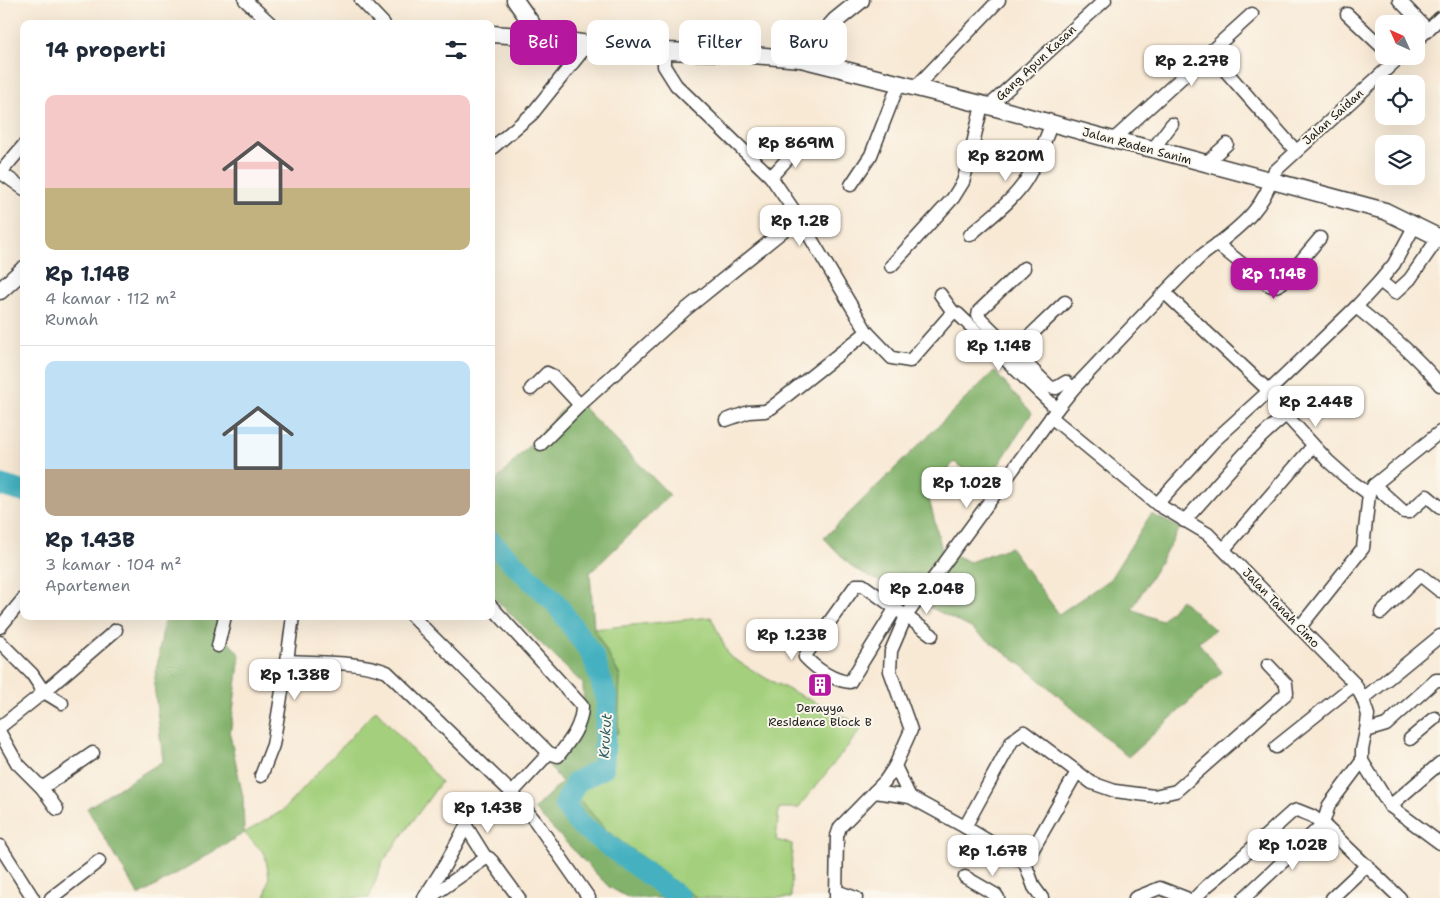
<!DOCTYPE html>
<html lang="id">
<head>
<meta charset="utf-8">
<style>
  body { margin:0; font-family:"Shantell Sans",sans-serif; background:#f2f2f3; color:#1f2937; height:100vh; display:flex; flex-direction:column; font-size:19px; white-space:nowrap }
  * { box-sizing:border-box; margin:0 }
  p { font-size:16px; color:#747a83 }
  .icon { flex:none; width:28px; height:28px; fill:none; stroke:currentColor; stroke-width:2; stroke-linecap:round; stroke-linejoin:round }
  .map { position:relative; flex:1; overflow:hidden }
  .details { position:absolute; left:20px; top:20px; width:475px; height:600px; display:flex; flex-direction:column; background:#fff; border-radius:10px; box-shadow:0 5px 20px #0002 }
  .details>* { flex:none }
  .top-card { position:absolute; left:510px; top:20px; width:475px; height:45px; display:flex; gap:10px }
  .needle { width:32px; rotate:315deg }
  .controls { position:absolute; left:1375px; top:15px; display:grid; gap:10px }
  .controls a { display:grid; place-items:center; width:50px; height:50px; border-radius:10px; background:#fff; box-shadow:0 5px 20px #0002; font-size:25px }
  .price { position:absolute; translate:-50% -42px; padding:0 11px; border-radius:10px; background:#fff; color:#222; font-size:16px; line-height:32px; filter:drop-shadow(0 1px 2px #0008) }
  .price::after { content:''; position:absolute; left:50%; top:30px; width:15px; height:11px; margin-left:-8px; background:inherit; clip-path:polygon(0 0,100% 0,50% 100%) }
  .price.selected { background:#b5179e; color:#fff }
  ul { padding:0; list-style:none }
  li { display:grid; align-content:center; gap:10px; height:265px; padding:0 25px }
  li+li { border-top:1px solid #e0e1e3 }
  li span { display:grid; place-items:center; height:155px; border-radius:10px; color:#555 }
  li>.icon { margin-inline-start:auto }
  span .icon { width:90px; height:90px; fill:#fffc; stroke-width:1 }
  li b { font-size:21px }
  h2 { display:flex; justify-content:space-between; align-items:center; height:60px; padding:0 25px; font-size:21px }
  .chip { padding:0 18px; border-radius:10px; background:#fff; box-shadow:0 5px 20px #0002; font-size:18px; line-height:45px }
  .chip.selected { background:#b5179e; color:#fff }
  .map>svg:first-child { display:block }
  .green { fill:#a4d07d; stroke:#60764c }
  .forest { fill:#83b26c; stroke:#506744 }
  .lines { fill:none; stroke-linecap:round; stroke-linejoin:round }
  .river { stroke:#44b1c0; stroke-width:22 }
  .minor-casing { stroke:#3d3b38; stroke-width:15 }
  .tertiary-casing { stroke:#3d3b38; stroke-width:19 }
  .minor { stroke:#fff; stroke-width:12 }
  .tertiary { stroke:#fff; stroke-width:16 }
  .labels { text-anchor:middle; dominant-baseline:central; stroke-width:4; stroke-linejoin:round; paint-order:stroke }
  .street-label { font-size:12px; fill:#1c1c1c; stroke:#fbf7ec }
  .poi-label { font-size:12px; fill:#1c1c1c; stroke:#fbf7ec }
  .water-label { font-size:14px; font-style:italic; fill:#2e5f66; stroke:#fbf7ec }
</style>
</head>
<body>
<div class="map">
<svg width="1440" height="898" viewBox="0 0 1440 898">
  <rect width="100%" height="100%" fill="#fbf7ec"/>
  <filter id="ink" filterUnits="userSpaceOnUse"><feTurbulence type="fractalNoise" baseFrequency=".02" numOctaves="2"/><feDisplacementMap in="SourceGraphic" scale="10" xChannelSelector="R" yChannelSelector="G"/><feConvolveMatrix kernelMatrix="1 2 1 2 8 2 1 2 1" color-interpolation-filters="sRGB"/></filter>
  <filter id="wash" filterUnits="userSpaceOnUse"><feTurbulence type="fractalNoise" baseFrequency=".0096" numOctaves="4" result="noise"/><feDisplacementMap in="SourceGraphic" scale="20" xChannelSelector="R" yChannelSelector="G"/><feGaussianBlur stdDeviation="1.12" result="paint"/><feColorMatrix in="noise" values="0 0 0 0 0 0 0 0 0 0 0 0 0 0 0 0 0 1.4 0 .05"/><feComposite in="paint" operator="in"/></filter>
  <g filter="url(#wash)">
    <rect width="100%" height="100%" fill="#f8e9d5"/>
    <!-- green -->
    <g class="green">
      <path d="M711,617L729,656L769,680L864,726L798,808H779L776,840L792,844L791,898H697L607,831L573,793L618,732L620,676L594,629Z"/>
      <path d="M376,710L441,782L382,863L369,898H265L269,877L265,854L244,833L282,811Z"/>
    </g>
    <!-- forest -->
    <g class="forest">
      <path d="M994,371L1032,413L987,483L954,462L928,495L942,550L970,562L1010,547L1059,614L1110,579L1151,514L1180,528L1132,609L1161,621L1181,600L1215,630L1198,642L1222,672L1128,757L1031,672L971,628L853,568L824,538Z"/>
      <path d="M574,398L670,495L590,573L594,629L620,676L618,732L574,793L607,831L697,898H629L609,887L534,809L562,782L547,763L584,715L583,684L491,595V486Z"/>
      <path d="M165,616H221L219,631L240,655L230,735L243,797L244,833L139,896L87,808L163,761L154,684Z"/>
    </g>
    <g class="lines">
      <!-- river -->
      <g class="river">
        <path d="M0,485L24,492"/>
        <path d="M491,542L555,602L593,656L607,699L603,768L576,782L565,805L579,824L680,898"/>
      </g>
    </g>
  </g>
  <g filter="url(#ink)">
    <g class="lines">
      <defs>
        <g id="minor">
          <path d="M245,0L271,24"/>
          <path d="M361,0L384,24"/>
          <path d="M1399,0L1428,30"/>
          <path d="M1347,14L1384,49"/>
          <path d="M1416,41L1440,18"/>
          <path d="M664,51V66L676,85L771,177L795,212L867,332L892,358L910,361L953,312"/>
          <path d="M1223,68L1296,151"/>
          <path d="M916,87L999,0"/>
          <path d="M989,106L1105,0"/>
          <path d="M1113,140L1252,14"/>
          <path d="M491,149L532,114L588,44"/>
          <path d="M1153,149L1172,124"/>
          <path d="M1205,164L1227,144"/>
          <path d="M0,172L24,189"/>
          <path d="M0,173L24,145"/>
          <path d="M771,177L802,143"/>
          <path d="M851,185L871,155L899,83"/>
          <path d="M970,235C989,218 1012,202 1026,180C1037,162 1044,142 1052,123"/>
          <path d="M1217,244L1267,284C1274,288 1277,286 1283,282L1320,238"/>
          <path d="M891,266L953,198L963,182L969,161L982,105"/>
          <path d="M1024,268L979,311L978,316L1050,387L1056,388L1066,382L1073,389"/>
          <path d="M1380,281L1395,293L1410,279L1439,237"/>
          <path d="M1165,293L1269,391L1286,415L1328,461L1347,478L1369,494"/>
          <path d="M940,294L953,312"/>
          <path d="M1356,307C1386,331 1416,355 1440,385"/>
          <path d="M953,312L958,314L1057,409"/>
          <path d="M1014,351L1065,302"/>
          <path d="M531,389L547,373L553,376L580,405"/>
          <path d="M1051,417L1157,504L1208,534L1355,684L1363,699L1368,715L1366,731L1362,750V761L1390,806L1440,843"/>
          <path d="M726,420L749,412L765,411L771,408L867,332"/>
          <path d="M541,444L580,405L685,310L799,218"/>
          <path d="M1374,485L1404,512H1409L1427,496L1440,507"/>
          <path d="M1157,504L1214,441L1269,391L1356,307L1380,281L1394,264L1415,225"/>
          <path d="M1184,521C1218,485 1248,445 1286,415"/>
          <path d="M1224,549L1313,446"/>
          <path d="M895,609L850,682C834,681 816,669 805,657L807,653L856,585H863L932,635"/>
          <path d="M1381,613L1420,575L1440,591"/>
          <path d="M412,616L549,753L558,756C570,741 582,726 582,706L491,606"/>
          <path d="M0,627L24,598"/>
          <path d="M1300,627L1363,548L1369,494L1374,485L1440,432"/>
          <path d="M0,642L32,674L44,692L0,727"/>
          <path d="M218,646L225,616"/>
          <path d="M287,661C319,663 359,661 387,672L512,793L536,822L589,898"/>
          <path d="M1363,699L1440,636"/>
          <path d="M62,703L44,692L116,630"/>
          <path d="M1366,731L1386,725L1436,680H1440"/>
          <path d="M0,733L17,763L42,788L57,809"/>
          <path d="M1410,739L1435,718"/>
          <path d="M1276,747L1355,684"/>
          <path d="M895,766L910,797"/>
          <path d="M261,776L273,745L287,661L293,616"/>
          <path d="M42,788L93,753"/>
          <path d="M874,792L910,797L965,827L1025,863L1034,887L1042,898"/>
          <path d="M512,793L549,753"/>
          <path d="M1390,806L1440,763"/>
          <path d="M965,827L1012,741L1024,732L1092,783L1115,791L1154,796L1176,791L1287,693L1286,684L1268,665"/>
          <path d="M0,846L33,898"/>
          <path d="M1025,863L1077,772"/>
          <path d="M965,877L996,895L998,898"/>
          <path d="M836,891L856,898"/>
          <path d="M51,898L99,861"/>
          <path d="M424,898L445,865L466,826L486,858"/>
          <path d="M429,898L486,858H489L492,861L519,898"/>
          <path d="M836,898L837,836L840,827L885,781L895,766L911,730L890,671L891,651L906,616L1057,409L1073,389C1114,346 1155,301 1198,259C1204,253 1212,248 1219,243C1246,222 1265,205 1274,172L1401,56"/>
          <path d="M1135,898L1160,888L1186,898"/>
          <path d="M1195,898L1207,886L1243,856L1292,812L1297,810L1312,816L1323,824L1400,898"/>
          <path d="M1244,898L1323,824L1329,805L1362,761"/>
          <path d="M1332,898L1367,865"/>
        </g>
        <g id="tertiary">
          <path d="M515,0L541,37"/>
          <path d="M491,34L541,37L588,44L664,51L728,53L801,59L989,106L1113,140L1153,149L1385,211L1440,238"/>
          <path d="M801,59L835,21L861,0"/>
          <path d="M0,291L24,269"/>
        </g>
      </defs>
      <!-- minor casing -->
      <use href="#minor" class="minor-casing"/>
      <!-- tertiary casing -->
      <use href="#tertiary" class="tertiary-casing"/>
      <!-- minor -->
      <use href="#minor" class="minor"/>
      <!-- tertiary -->
      <use href="#tertiary" class="tertiary"/>
    </g>
  </g>
  <!-- icons -->
  <defs>
    <symbol id="building-square" viewBox="-11 -11 22 22"><rect x="-9" y="-9" width="18" height="18" rx="4" fill="#b5179e" stroke="#fbf7ec"/><path d="M-4-6H4V6H1V3H-1V6H-4ZM-2.5-4.3h1.7v1.8h-1.7ZM.8-4.3h1.7v1.8H.8ZM-2.5-1h1.7V.8h-1.7ZM.8-1h1.7V.8H.8Z" fill="#fff"/></symbol>
  </defs>
  <g fill-rule="evenodd">
    <use href="#building-square" x="806" y="671" width="28" height="28"/>
  </g>
  <g class="labels">
    <!-- street labels -->
    <g class="street-label">
      <text transform="translate(1036 63) rotate(-43)">Gang Apun Kasan</text>
      <text transform="translate(1333 117) rotate(-42)">Jalan Saidan</text>
      <text transform="translate(1137 146) rotate(15)">Jalan Raden Sanim</text>
      <text transform="translate(1281 608) rotate(46)">Jalan Tanah Cimo</text>
    </g>
    <!-- poi labels -->
    <g class="poi-label">
      <text x="820" y="708">Derayya<tspan x="820" dy="14">Residence Block B</tspan></text>
    </g>
    <!-- water labels -->
    <g class="water-label">
      <text transform="translate(605 736) rotate(-86)">Krukut</text>
    </g>
  </g>
</svg>
<div class="controls">
<a><svg class="needle" viewBox="-14 -14 28 28"><path d="M0-13l5 13h-10z" fill="#e53935"/><path d="M0 13l5-13h-10z" fill="#747a83"/></svg></a>
<a><svg class="icon" aria-label="locate" viewBox="0 0 24 24"><circle cx="12" cy="12" r="6"/><path d="M12 2v4M12 18v4M2 12h4M18 12h4"/></svg></a>
<a><svg class="icon" aria-label="layers" viewBox="0 0 24 24"><path d="M12 4l9 5-9 5-9-5zM3 14l9 5 9-5"/></svg></a>
</div>
<b class="price" style="left:1192px;top:87px">Rp 2.27B</b>
<b class="price" style="left:796px;top:169px">Rp 869M</b>
<b class="price" style="left:1006px;top:182px">Rp 820M</b>
<b class="price" style="left:800px;top:247px">Rp 1.2B</b>
<b class="price selected" style="left:1274px;top:300px">Rp 1.14B</b>
<b class="price" style="left:999px;top:372px">Rp 1.14B</b>
<b class="price" style="left:1316px;top:428px">Rp 2.44B</b>
<b class="price" style="left:967px;top:509px">Rp 1.02B</b>
<b class="price" style="left:927px;top:615px">Rp 2.04B</b>
<b class="price" style="left:792px;top:661px">Rp 1.23B</b>
<b class="price" style="left:295px;top:701px">Rp 1.38B</b>
<b class="price" style="left:488px;top:834px">Rp 1.43B</b>
<b class="price" style="left:1293px;top:871px">Rp 1.02B</b>
<b class="price" style="left:993px;top:877px">Rp 1.67B</b>
<div class="top-card">
<a class="chip selected">Beli</a>
<a class="chip">Sewa</a>
<a class="chip">Filter</a>
<a class="chip">Baru</a>
</div>
<section class="details">
<h2>14 properti<svg class="icon" aria-label="filters" viewBox="0 0 24 24"><path d="M4 7h16M4 17h16"/><circle cx="9" cy="7" r="2"/><circle cx="15" cy="17" r="2"/></svg></h2>
<ul>
<li><span style="background:linear-gradient(#f6c9c9 60%,#c2b280 0)"><svg class="icon" aria-label="home" viewBox="0 0 24 24"><path d="M3 11l9-7 9 7M6 9v11h12V9"/></svg></span><div><b>Rp 1.14B</b><p>4 kamar · 112 m²</p><p>Rumah</p></div></li>
<li><span style="background:linear-gradient(#bfe0f5 70%,#b9a48a 0)"><svg class="icon" aria-label="home" viewBox="0 0 24 24"><path d="M3 11l9-7 9 7M6 9v11h12V9"/></svg></span><div><b>Rp 1.43B</b><p>3 kamar · 104 m²</p><p>Apartemen</p></div></li>
</ul>
</section>
</div>
</body>
</html>
